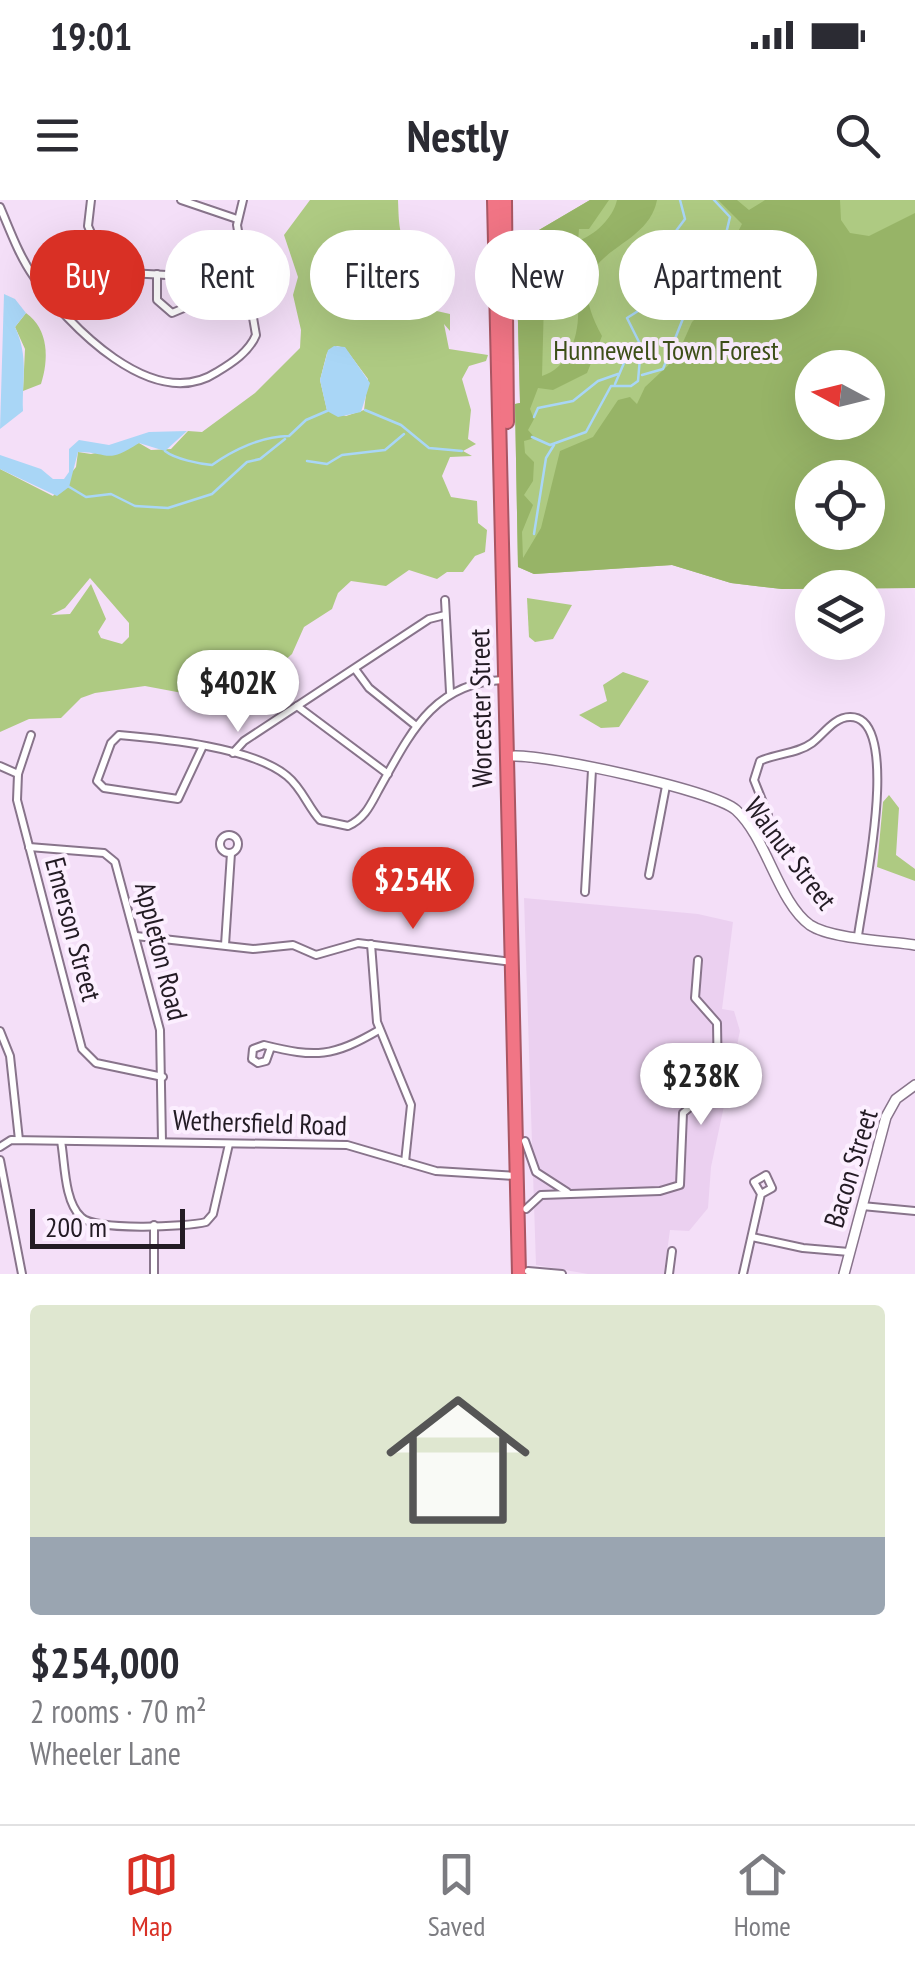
<!DOCTYPE html>
<html lang="en">
<head>
<meta charset="utf-8">
<style>
  body { margin:0; font-family:"PT Sans Narrow",sans-serif; background:#f2f2f3; color:#2b2b33; height:100vh; display:flex; flex-direction:column; font-size:38px; white-space:nowrap }
  * { box-sizing:border-box; margin:0 }
  p { font-size:32px; color:#7c7c81 }
  .icon { flex:none; width:55px; height:55px; fill:none; stroke:currentColor; stroke-width:2; stroke-linecap:round; stroke-linejoin:round }
  .map { position:relative; height:1074px; overflow:hidden }
  .panel { display:flex; flex-direction:column; background:#fff; flex:1 }
  .panel>* { flex:none }
  .guide { position:absolute; left:30px; top:30px; width:855px; height:90px; display:flex; gap:20px }
  .needle { width:65px; rotate:277deg }
  .buttons { position:absolute; left:795px; top:150px; display:grid; gap:20px }
  .buttons a { display:grid; place-items:center; width:90px; height:90px; border-radius:50%; background:#fff; box-shadow:0 10px 40px #0002; font-size:50px }
  .scale { position:absolute; left:30px; bottom:25px; width:155px; box-sizing:border-box; padding-left:10px; border:5px solid #231b24; border-top:0; font-size:28px; line-height:35px; white-space:nowrap; color:#231b24; -webkit-text-stroke:8px #fcefff; paint-order:stroke }
  .price { position:absolute; translate:-50% -85px; padding:0 22px; border-radius:35px; background:#fff; color:#222; font-size:32px; line-height:65px; filter:drop-shadow(0 2px 5px #0008) }
  .price::after { content:''; position:absolute; left:50%; top:60px; width:30px; height:22px; margin-left:-15px; background:inherit; clip-path:polygon(0 0,100% 0,50% 100%) }
  .price.selected { background:#d93025; color:#fff }
  ul { padding:0; list-style:none }
  li { display:grid; align-content:center; gap:20px; height:530px; padding:0 30px }
  li span { display:grid; place-items:center; height:310px; border-radius:10px; color:#555 }
  li>.icon { margin-inline-start:auto }
  span .icon { width:180px; height:180px; fill:#fffc; stroke-width:1 }
  li b { font-size:42px }
  .chip { padding:0 35px; border-radius:45px; background:#fff; box-shadow:0 10px 40px #0002; font-size:35px; line-height:90px }
  .chip.selected { background:#d93025; color:#fff }
  .status { display:flex; justify-content:space-between; align-items:center; height:70px; padding:0 50px; background:#fff; direction:ltr }
  .status svg { height:28px; fill:currentColor }
  header { display:flex; justify-content:space-between; align-items:center; height:130px; padding:0 30px; background:#fff; font-size:45px; font-weight:700 }
  .tab-bar { display:flex; justify-content:space-around; align-items:center; height:140px; border-top:2px solid #e1e1e2; background:#fff; font-size:28px; color:#7c7c81 }
  .tab-bar a { display:grid; justify-items:center; gap:5px }
  .tab-bar .selected { color:#d93025 }
  .map>svg:first-child { display:block }
  .built { fill:#ebd0f0 }
  .green { fill:#aeca82; fill-rule:evenodd }
  .forest { fill:#97b467; fill-rule:evenodd }
  .water { fill:#a9d6f6 }
  .lines { fill:none; stroke-linecap:round; stroke-linejoin:round }
  .stream { stroke:#a9d6f6; stroke-width:2.5 }
  .street-casing { stroke:#88748b; stroke-width:10 }
  .secondary-casing { stroke:#88748b; stroke-width:12 }
  .highway-casing { stroke:#a95663; stroke-width:16 }
  .street { stroke:#fff; stroke-width:6 }
  .secondary { stroke:#fff; stroke-width:9 }
  .highway { stroke:#f17585; stroke-width:12 }
  .labels { text-anchor:middle; dominant-baseline:central; stroke-width:8; stroke-linejoin:round; paint-order:stroke }
  .park-label { font-size:28px; fill:#3e5019; stroke:#fcefff }
  .street-label { font-size:28px; fill:#231b24; stroke:#fcefff }
</style>
</head>
<body>
<div class="status"><b>19:01</b><svg viewBox="0 0 49 12"><path d="M0 12V9h3v3zM5 12V6h3v6zM10 12V3h3v9zM15 12V0h3v12zM26 1h20v11H26zM47 4h2v5h-2z"/></svg></div>
<header><svg class="icon" aria-label="menu" viewBox="0 0 24 24"><path d="M4 6h16M4 12h16M4 18h16"/></svg>Nestly<svg class="icon" aria-label="search" viewBox="0 0 24 24"><circle cx="10" cy="10" r="6"/><path d="M15 15l6 6"/></svg></header>
<div class="map">
<svg width="915" height="1074" viewBox="0 0 915 1074">
  <rect width="100%" height="100%" fill="#f4dff8"/>
  <!-- built -->
  <path class="built" d="M524,698L698,714L733,722L722,809L734,811L740,831L711,967L708,1008L689,1031L670,1030L664,1074H588L536,1065Z"/>
  <!-- green -->
  <g class="green">
    <path d="M310,0H398C399,21 398,40 413,54L419,107L450,114V131L444,124L449,149L488,155L486,161L469,166L462,179L471,210L468,239L476,244L463,251L472,256L450,257L442,276L451,297L477,301L478,323L487,330L485,352L475,356L463,372H447L437,379L409,370L386,386L351,381L338,393L332,409L304,427L292,454L272,472L193,495L145,486L95,493L81,498L61,518L29,519L0,532V269L53,296L76,267L78,252L91,254L139,243L151,250L171,249L188,231L202,232L255,193L300,148L301,130L293,95L298,77L284,35ZM337,146L345,148L368,179L364,210L346,216L327,210L320,180L327,153ZM90,378L129,423V437L122,444L101,438L98,432L106,419L91,384L70,414L51,415L65,408Z"/>
    <path d="M590,0H915V388L782,389L731,383L672,365L534,374L518,367L515,204L520,203L517,84H523L522,40ZM812,168H868V222H812ZM812,278H868V332H812Z"/>
    <path d="M26,113C49,129 49,160 41,184L23,191L25,149L15,127Z"/>
    <path d="M527,398L572,405L553,439L535,442L529,437Z"/>
    <path d="M623,472L649,481L619,527L601,528L579,515L607,501L603,485Z"/>
    <path d="M889,595L899,608L896,655L915,669V681L877,667L883,602Z"/>
  </g>
  <!-- forest -->
  <path class="forest" d="M590,0H609L589,29H579L578,41C595,35 613,18 617,0H657C646,57 552,46 602,136L587,173L553,190L538,188L530,209L534,219L528,230L535,238L524,241L525,253L534,262L533,281L524,295L533,305L522,332L523,358L541,328L560,251L593,237L618,200L630,197L637,204L645,187L676,158L692,122L718,96L730,47L742,24L718,0H737L749,10L765,0H840L841,20L850,33L869,36L915,13V388L782,389L731,383L672,365L534,374L518,367L515,204L520,203L517,84H523L522,40ZM543,46C587,60 593,160 542,176L544,101L537,72ZM812,168H868V222H812ZM812,278H868V332H812Z"/>
  <!-- water -->
  <g class="water">
    <path d="M4,94L15,99L26,113L15,127C29,157 22,179 23,211L0,229Z"/>
    <path d="M334,146L345,147L370,183L361,212L338,217L327,211L320,180L328,150Z"/>
    <path d="M187,231L165,251L139,243C105,265 110,252 78,252L69,287L57,296L0,269V255L41,269L53,279H64L69,272V249L79,240L109,245L149,232Z"/>
  </g>
  <g class="lines">
    <!-- stream -->
    <g class="stream">
      <path d="M642,175L663,169L684,116L716,76L730,17L714,0"/>
      <path d="M615,184L627,156L640,147"/>
      <path d="M365,210L401,225L429,248L462,251"/>
      <path d="M534,217L538,208L573,201L598,181L618,174"/>
      <path d="M532,237L550,245L586,232L611,186H631L638,181L641,146L627,118L654,101L653,73L683,56L673,35L685,19L680,0"/>
      <path d="M165,251C175,259 200,264 212,265C233,250 262,236 289,236L306,220L327,211"/>
      <path d="M307,261L327,264L342,255L385,250L404,234"/>
      <path d="M66,285L86,297L111,294L135,306L168,308L212,294L247,262L260,259L285,239"/>
      <path d="M534,334L546,258L554,245"/>
    </g>
    <defs>
      <g id="street">
        <path d="M91,0L88,26L108,72"/>
        <path d="M181,0L237,19"/>
        <path d="M0,7C10,30 19,56 34,77C68,125 153,214 217,172C232,163 249,152 256,135L237,25L243,0"/>
        <path d="M157,74V100L172,113L191,105L195,77"/>
        <path d="M64,111L108,72L206,77L247,72"/>
        <path d="M445,400L450,492"/>
        <path d="M355,469L369,488L415,525"/>
        <path d="M297,506L388,574"/>
        <path d="M31,535L18,574L17,600L82,849L96,863L163,877"/>
        <path d="M202,548L178,599L104,588L97,581L111,543L119,535C165,539 252,547 287,576C302,588 308,607 320,620L348,626C364,619 370,606 378,591C409,536 432,482 504,480"/>
        <path d="M233,553L244,541L429,419L445,415"/>
        <path d="M0,566L18,574"/>
        <circle cx="229" cy="644" r="9"/>
        <path d="M758,640L768,615L754,580L760,561C777,553 797,554 812,543C823,535 834,517 850,517C904,516 862,702 858,736"/>
        <path d="M29,647L104,653L115,662L160,830L162,942"/>
        <path d="M649,675L666,586"/>
        <path d="M585,692L592,570"/>
        <path d="M136,736L253,749L293,745L316,755L358,743L512,762"/>
        <path d="M371,744L377,822L411,905L405,962"/>
        <path d="M225,745L231,653"/>
        <path d="M0,831L10,856L19,940"/>
        <path d="M271,847L266,861L258,863L252,859L253,849L264,845C316,858 333,857 379,830"/>
        <path d="M61,941C65,963 64,1001 81,1017C94,1031 186,1027 206,1022L213,1014L229,944"/>
        <path d="M525,941L536,972L567,992"/>
        <path d="M0,947L11,940L347,945L436,971L516,976"/>
        <path d="M0,960L22,1074"/>
        <path d="M862,1006L915,1011"/>
        <path d="M526,1009L541,995L660,991L680,985L683,913L718,884L717,823L695,798L698,760"/>
        <path d="M154,1025V1074"/>
        <path d="M752,1037L803,1048L849,1052"/>
        <path d="M528,1071L562,1074"/>
        <path d="M669,1074L672,1051"/>
        <path d="M743,1074L761,994L772,988L766,975L754,982L761,994"/>
      </g>
      <g id="secondary">
        <path d="M514,556C548,555 713,590 736,610C767,638 778,702 810,725C831,739 889,741 915,745"/>
        <path d="M844,1074L886,917L896,899L915,885"/>
      </g>
      <g id="highway">
        <path d="M494,0L519,1074"/>
        <path d="M505,0L507,222"/>
      </g>
    </defs>
    <!-- street casing -->
    <use href="#street" class="street-casing"/>
    <!-- secondary casing -->
    <use href="#secondary" class="secondary-casing"/>
    <!-- highway casing -->
    <use href="#highway" class="highway-casing"/>
    <!-- street -->
    <use href="#street" class="street"/>
    <!-- secondary -->
    <use href="#secondary" class="secondary"/>
    <!-- highway -->
    <use href="#highway" class="highway"/>
  </g>
  <g class="labels">
    <!-- park labels -->
    <g class="park-label">
      <text x="666" y="149">Hunnewell Town Forest</text>
    </g>
    <!-- street labels -->
    <g class="street-label">
      <text transform="translate(480 508) rotate(-91)">Worcester Street</text>
      <text transform="translate(791 653) rotate(53)">Walnut Street</text>
      <text transform="translate(74 729) rotate(75)">Emerson Street</text>
      <text transform="translate(162 751) rotate(76)">Appleton Road</text>
      <text transform="translate(260 922) rotate(2)">Wethersfield Road</text>
      <text transform="translate(850 968) rotate(-73)">Bacon Street</text>
    </g>
  </g>
</svg>
<div class="buttons">
<a><svg class="needle" viewBox="-14 -14 28 28"><path d="M0-13l5 13h-10z" fill="#e53935"/><path d="M0 13l5-13h-10z" fill="#7c7c81"/></svg></a>
<a><svg class="icon" aria-label="locate" viewBox="0 0 24 24"><circle cx="12" cy="12" r="6"/><path d="M12 2v4M12 18v4M2 12h4M18 12h4"/></svg></a>
<a><svg class="icon" aria-label="layers" viewBox="0 0 24 24"><path d="M12 4l9 5-9 5-9-5zM3 14l9 5 9-5"/></svg></a>
</div>
<div class="scale">200 m</div>
<b class="price" style="left:238px;top:535px">$402K</b>
<b class="price selected" style="left:413px;top:732px">$254K</b>
<b class="price" style="left:701px;top:928px">$238K</b>
<div class="guide">
<a class="chip selected">Buy</a>
<a class="chip">Rent</a>
<a class="chip">Filters</a>
<a class="chip">New</a>
<a class="chip">Apartment</a>
</div>
</div>
<section class="panel">
<ul>
<li><span style="background:linear-gradient(#dfe7d0 75%,#9aa5b1 0)"><svg class="icon" aria-label="home" viewBox="0 0 24 24"><path d="M3 11l9-7 9 7M6 9v11h12V9"/></svg></span><div><b>$254,000</b><p>2 rooms · 70 m²</p><p>Wheeler Lane</p></div></li>
</ul>
</section>
<nav class="tab-bar">
<a class="selected"><svg class="icon" aria-label="map" viewBox="0 0 24 24"><path d="M3 6l6-2 6 2 6-2v14l-6 2-6-2-6 2zM9 4v14M15 6v14"/></svg>Map</a>
<a><svg class="icon" aria-label="saved" viewBox="0 0 24 24"><path d="M7 4h10v16l-5-4-5 4z"/></svg>Saved</a>
<a><svg class="icon" aria-label="home" viewBox="0 0 24 24"><path d="M3 11l9-7 9 7M6 9v11h12V9"/></svg>Home</a>
</nav>
</body>
</html>
